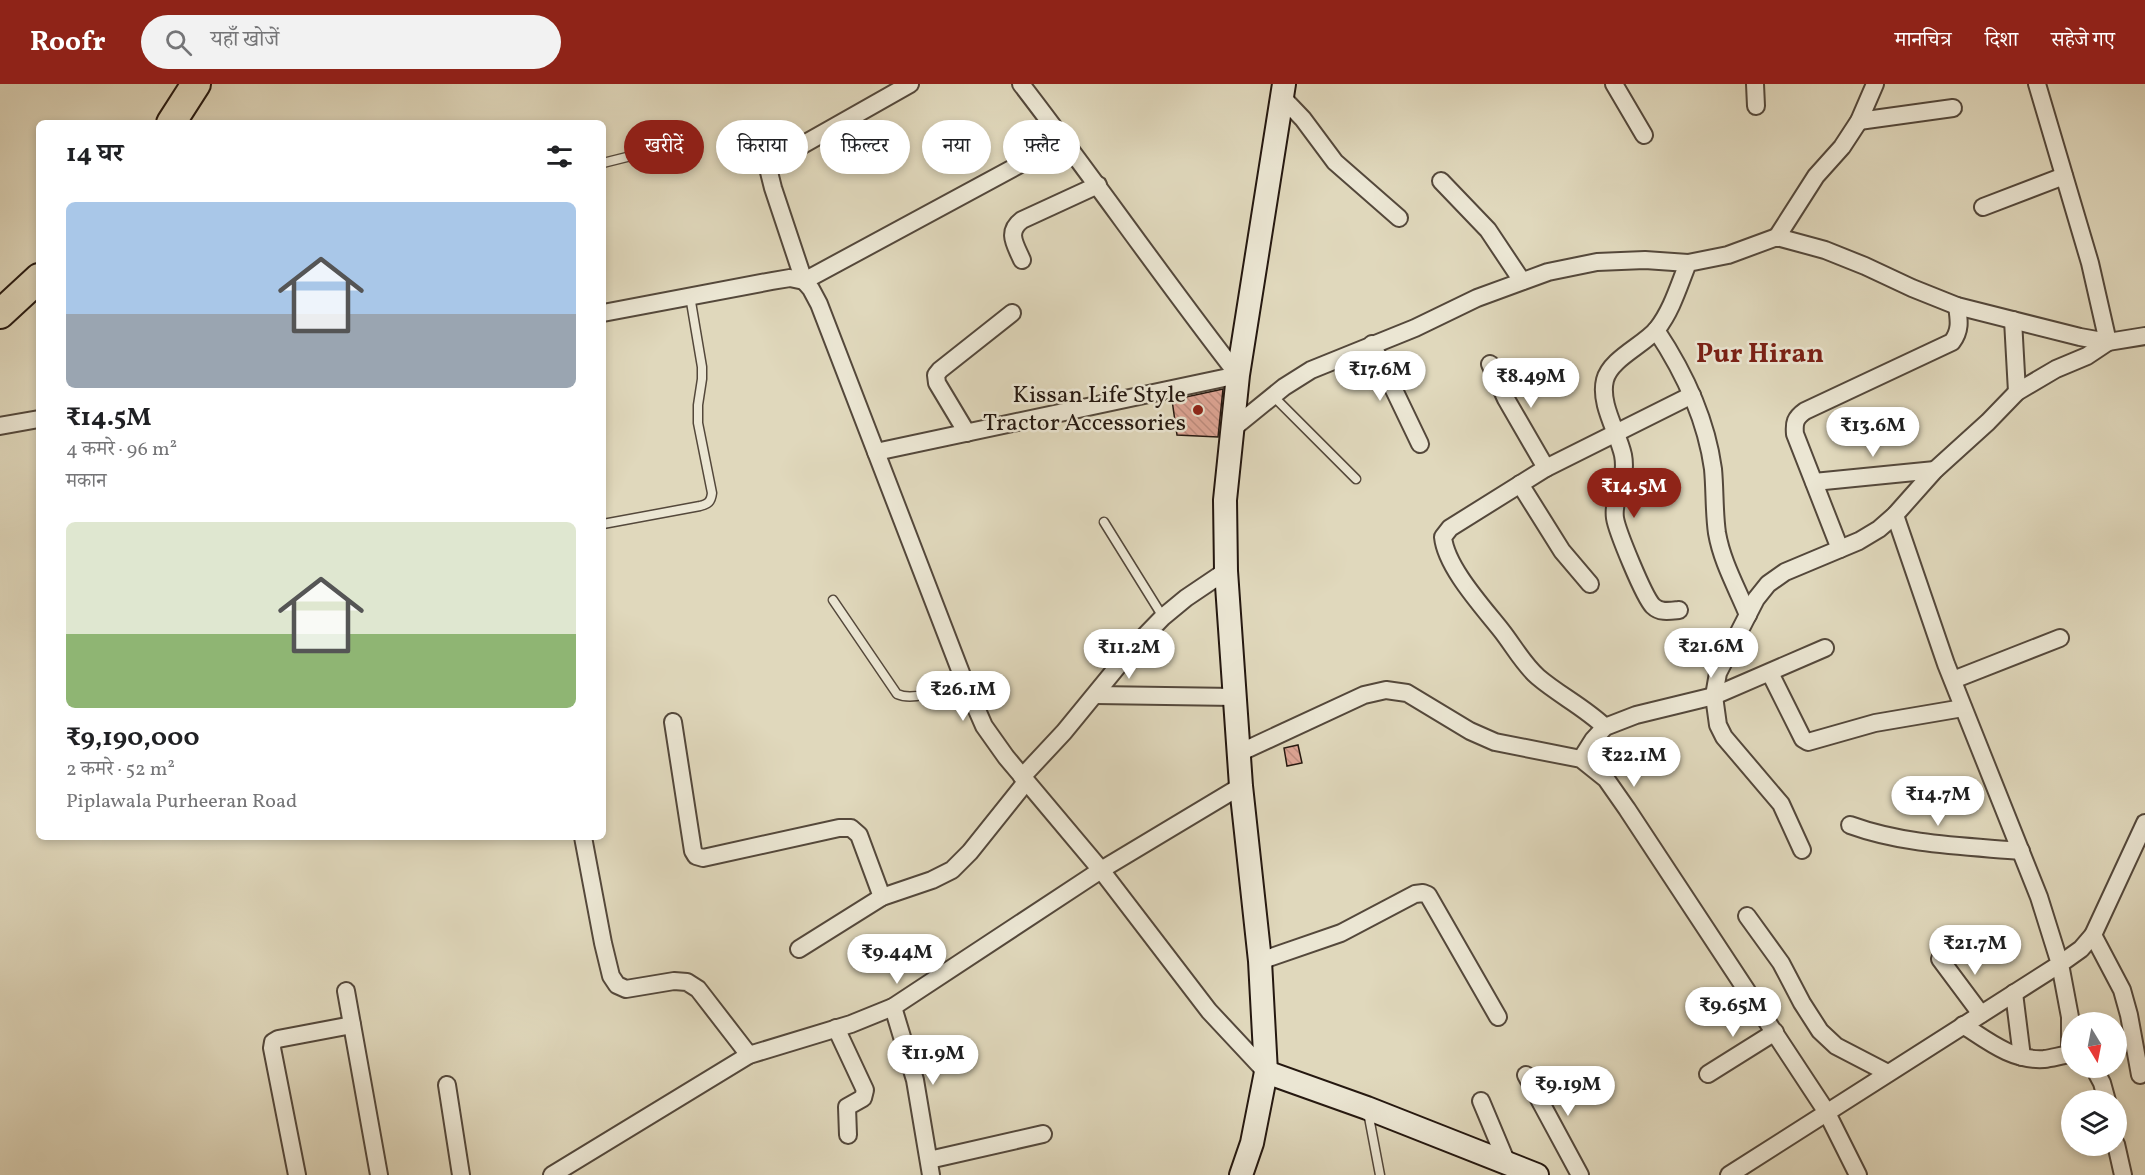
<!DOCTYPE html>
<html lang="hi">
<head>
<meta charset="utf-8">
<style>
  body { margin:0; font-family:Vollkorn,"Noto Serif Devanagari",serif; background:#f2f2f2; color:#202124; height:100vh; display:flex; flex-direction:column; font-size:22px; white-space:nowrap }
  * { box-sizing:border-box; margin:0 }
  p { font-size:20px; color:#757577 }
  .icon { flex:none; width:33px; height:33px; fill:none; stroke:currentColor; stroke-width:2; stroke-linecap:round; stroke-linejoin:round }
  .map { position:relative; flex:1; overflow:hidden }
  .drawer { position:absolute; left:36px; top:36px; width:570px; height:720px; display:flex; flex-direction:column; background:#fff; border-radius:9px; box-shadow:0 3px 9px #0003 }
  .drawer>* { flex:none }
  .top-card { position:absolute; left:624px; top:36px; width:570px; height:54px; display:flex; gap:12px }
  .needle { width:39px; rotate:170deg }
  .buttons { position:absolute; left:2061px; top:928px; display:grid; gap:12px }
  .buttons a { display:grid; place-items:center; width:66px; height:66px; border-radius:50%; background:#fff; box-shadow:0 3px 9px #0003; font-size:30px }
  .price { position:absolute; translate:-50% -51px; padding:0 14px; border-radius:21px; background:#fff; color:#222; font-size:20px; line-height:39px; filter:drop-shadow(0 2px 3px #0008) }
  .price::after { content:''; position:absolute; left:50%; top:36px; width:18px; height:14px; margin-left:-9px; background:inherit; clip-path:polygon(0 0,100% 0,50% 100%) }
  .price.active { background:#8f2418; color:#fff }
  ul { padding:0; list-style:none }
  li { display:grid; align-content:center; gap:12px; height:318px; padding:0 30px }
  li span { display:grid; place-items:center; height:186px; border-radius:9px; color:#555 }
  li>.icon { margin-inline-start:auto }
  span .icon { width:108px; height:108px; fill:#fffc; stroke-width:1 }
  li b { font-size:26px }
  h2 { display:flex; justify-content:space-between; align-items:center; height:72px; padding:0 30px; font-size:26px }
  .tag { padding:0 21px; border-radius:27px; background:#fff; box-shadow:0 3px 9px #0003; font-size:21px; line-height:54px }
  .tag.active { background:#8f2418; color:#fff }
  header { display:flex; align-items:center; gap:36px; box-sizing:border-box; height:84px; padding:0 30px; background:#8f2418; color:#fff }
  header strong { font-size:28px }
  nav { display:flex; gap:33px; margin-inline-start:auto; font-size:21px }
  .search { width:420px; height:54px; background:#f2f2f2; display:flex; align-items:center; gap:15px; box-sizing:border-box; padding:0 21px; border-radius:33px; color:#757577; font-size:22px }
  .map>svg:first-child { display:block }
  .building { fill:url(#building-back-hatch); stroke:#251810; stroke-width:1.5 }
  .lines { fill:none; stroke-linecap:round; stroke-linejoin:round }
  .lane-casing { stroke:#54483b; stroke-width:11 }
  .street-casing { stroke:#54483b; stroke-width:20 }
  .secondary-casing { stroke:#251810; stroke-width:26 }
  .highway-casing { stroke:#251810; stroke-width:32 }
  .lane { stroke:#ebe6d3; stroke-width:8 }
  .street { stroke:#ebe6d3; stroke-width:16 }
  .secondary { stroke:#ebe6d3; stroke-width:22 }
  .highway { stroke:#e0d8bc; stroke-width:28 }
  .poi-dot { fill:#8f2418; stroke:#ebe6d3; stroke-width:2 }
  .labels { text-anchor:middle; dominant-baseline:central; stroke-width:5; stroke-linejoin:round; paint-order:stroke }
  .poi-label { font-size:24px; fill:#251810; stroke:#ebe6d3; text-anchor:end }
  .quarter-label { font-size:27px; font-weight:bold; fill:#7a1f14; stroke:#ebe6d3 }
</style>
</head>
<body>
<header>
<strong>Roofr</strong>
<div class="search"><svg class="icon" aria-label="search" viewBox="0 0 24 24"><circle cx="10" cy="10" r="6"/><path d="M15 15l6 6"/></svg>यहाँ खोजें</div>
<nav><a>मानचित्र</a><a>दिशा</a><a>सहेजे गए</a></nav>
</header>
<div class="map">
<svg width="2145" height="1091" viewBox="0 0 2145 1091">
  <defs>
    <pattern id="building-back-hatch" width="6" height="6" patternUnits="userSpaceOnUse" patternTransform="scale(1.5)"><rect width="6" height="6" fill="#dea595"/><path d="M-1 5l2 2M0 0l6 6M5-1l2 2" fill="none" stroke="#be8d7f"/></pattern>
  </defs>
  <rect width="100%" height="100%" fill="#e0d8bc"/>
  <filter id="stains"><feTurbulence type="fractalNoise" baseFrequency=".00333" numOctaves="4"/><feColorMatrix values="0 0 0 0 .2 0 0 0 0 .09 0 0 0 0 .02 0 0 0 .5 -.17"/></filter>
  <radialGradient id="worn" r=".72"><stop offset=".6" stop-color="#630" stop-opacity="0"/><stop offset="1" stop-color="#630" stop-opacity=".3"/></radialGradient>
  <!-- building -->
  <g class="building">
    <path d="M1223,305L1218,353L1177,351L1172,316Z"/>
    <path d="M1298,661L1302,679L1287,682L1284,664Z"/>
  </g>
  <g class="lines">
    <defs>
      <g id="lane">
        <path d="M603,79L635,71"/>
        <path d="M1273,312L1356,395"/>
        <path d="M1104,438L1163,533"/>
        <path d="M603,440L700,422C708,420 711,418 712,409L698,339V321L702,295V283L690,212"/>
        <path d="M833,516L897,610C917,619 944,602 963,594"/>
        <path d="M1368,1028L1380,1091"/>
      </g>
      <g id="street">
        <path d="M910,0L774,77L769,88L773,104L804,197L811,205L819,220L963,594L984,642L1006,673L1101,786L1209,927L1266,988"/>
        <path d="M1614,0L1644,51"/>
        <path d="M1755,0L1756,22"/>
        <path d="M1282,13L1303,35L1335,78L1399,134"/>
        <path d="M1859,37L1953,24"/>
        <path d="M1441,97L1488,146L1522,197"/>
        <path d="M1983,123L2064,92"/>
        <path d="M1777,153L1816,92L1842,63L1859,37L1875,0"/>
        <path d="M1022,176C1015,160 1006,148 1022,136L1098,101"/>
        <path d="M603,229L772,197L790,194L804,197L1065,56"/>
        <path d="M2013,236L2017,308"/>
        <path d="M1656,246C1684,288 1706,334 1713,385C1715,406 1714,428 1717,449C1722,478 1737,504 1748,531"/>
        <path d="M1372,260L1420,360"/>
        <path d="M1490,280L1506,315L1546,384"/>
        <path d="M0,342L39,335"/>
        <path d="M1231,346L1284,303L1311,286L1415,244L1477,214L1548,188L1597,178L1645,176L1688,179"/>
        <path d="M967,349L937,299L936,291L940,286L1012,229"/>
        <path d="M876,368L1238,291C1164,196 1095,96 1021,0"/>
        <path d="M1814,398L1935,386"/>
        <path d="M1520,400L1562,467L1590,500"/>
        <path d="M1840,465L1795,350C1794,339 1795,334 1805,327L1952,258C1961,246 1959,236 1957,222"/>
        <path d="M1679,526C1670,527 1660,529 1653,522C1644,513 1617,447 1615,434C1612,413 1628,397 1623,371C1618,348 1599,320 1605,296C1610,275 1644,261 1657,245C1672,226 1679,201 1688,179L1728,171L1777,153L1825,166L1865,182L1912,204L1957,222L2080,253L2108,258L2145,252"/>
        <path d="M1770,589L1803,655L1808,658L1875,639L1963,624"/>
        <path d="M1953,596L2060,554"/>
        <path d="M1096,611L1235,613"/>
        <path d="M673,638L693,767L696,772L703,774L839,744H851L859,751L882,813"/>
        <path d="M1605,643C1584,623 1559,611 1538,593C1523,580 1513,561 1501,546C1482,522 1446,483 1443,453L1450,444L1546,384L1692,311"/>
        <path d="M1239,669L1364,611L1386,606L1407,609L1470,647L1495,658L1581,675L1606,695L1627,725L1826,1027L1858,1091"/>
        <path d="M1581,675L1593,656L1605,643L1636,631L1714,612L1825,564"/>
        <path d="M1022,693L1064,648L1132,565L1163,533L1186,514L1226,487"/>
        <path d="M1850,741C1905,761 1963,762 2021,767"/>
        <path d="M583,753L603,859L611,892L617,901L626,905L674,897L687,898L698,905L749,971"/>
        <path d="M1802,766L1781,720L1724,653L1718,641L1714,612L1718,589L1756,515L1768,500L1785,488L1859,457L1879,445L1895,431L1935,386L1988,338L2017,308L2056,285L2087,272L2108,258L2090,179L2037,0"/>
        <path d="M1747,832L1781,879L1802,919L1820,947L1836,962L1888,989"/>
        <path d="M2093,851L2122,906L2129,931L2140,991"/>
        <path d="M799,865L882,813L932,796L952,786L970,768L1026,698"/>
        <path d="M1940,875L1981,930"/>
        <path d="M1260,877L1341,849L1415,810L1423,809L1428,811L1498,933"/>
        <path d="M346,907L379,1091"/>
        <path d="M2014,909L2022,973"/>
        <path d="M893,923L915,996L931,1091"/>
        <path d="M1963,941C1988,957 2012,977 2044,975C2053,974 2062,971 2072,970"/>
        <path d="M836,944L865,1006L863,1014L847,1023L848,1051"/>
        <path d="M2070,970V933L2060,880L2081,865L2093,851L2145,739"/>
        <path d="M2094,984L2102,999L2107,1017"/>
        <path d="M1708,990L1775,948"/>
        <path d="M1526,991L1580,1091"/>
        <path d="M447,1001L461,1091"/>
        <path d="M1481,1017L1507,1079"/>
        <path d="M2116,1060L2123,1091"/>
        <path d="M929,1076L1043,1050"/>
        <path d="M297,1091L272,964L273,958L278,955L352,941"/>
        <path d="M552,1091L749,971L851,940L893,923L1101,786L1241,702"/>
        <path d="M1729,1091L2060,880L2039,813L1946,580L1895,431"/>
      </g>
      <g id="secondary">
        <path d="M1266,988L1367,1024L1537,1091"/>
        <path d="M1241,1091L1252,1059L1266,988L1260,877L1241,702L1226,487L1225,416L1238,291L1284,0"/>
      </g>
      <g id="highway">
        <path d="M171,39L196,0"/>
        <path d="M0,230L39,194"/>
      </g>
    </defs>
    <!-- lane casing -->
    <use href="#lane" class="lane-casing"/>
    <!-- street casing -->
    <use href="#street" class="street-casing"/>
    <!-- secondary casing -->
    <use href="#secondary" class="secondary-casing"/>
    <!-- highway casing -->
    <use href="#highway" class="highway-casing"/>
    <!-- lane -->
    <use href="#lane" class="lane"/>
    <!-- street -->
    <use href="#street" class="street"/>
    <!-- secondary -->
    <use href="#secondary" class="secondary"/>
    <!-- highway -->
    <use href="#highway" class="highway"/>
  </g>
  <!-- markers -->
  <circle class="poi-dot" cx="1198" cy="326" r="6"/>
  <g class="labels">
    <!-- poi labels -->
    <g class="poi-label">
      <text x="1186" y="312">Kissan Life Style<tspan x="1186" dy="28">Tractor Accessories</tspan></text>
    </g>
    <!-- quarter labels -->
    <g class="quarter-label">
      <text x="1760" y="271">Pur Hiran</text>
    </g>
  </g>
  <rect width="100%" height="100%" filter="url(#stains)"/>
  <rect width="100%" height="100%" fill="url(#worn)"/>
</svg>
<div class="buttons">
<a><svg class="needle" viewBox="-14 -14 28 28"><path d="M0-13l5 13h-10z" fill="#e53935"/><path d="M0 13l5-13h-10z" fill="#757577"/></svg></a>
<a><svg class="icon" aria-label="layers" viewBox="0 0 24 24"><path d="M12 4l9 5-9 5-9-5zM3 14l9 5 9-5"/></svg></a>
</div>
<b class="price" style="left:1380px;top:318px">₹17.6M</b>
<b class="price" style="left:1531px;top:325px">₹8.49M</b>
<b class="price" style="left:1873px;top:374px">₹13.6M</b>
<b class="price active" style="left:1634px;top:435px">₹14.5M</b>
<b class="price" style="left:1711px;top:595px">₹21.6M</b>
<b class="price" style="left:1129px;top:596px">₹11.2M</b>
<b class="price" style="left:963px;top:638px">₹26.1M</b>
<b class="price" style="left:1634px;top:704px">₹22.1M</b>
<b class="price" style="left:1938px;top:743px">₹14.7M</b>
<b class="price" style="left:1975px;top:892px">₹21.7M</b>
<b class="price" style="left:897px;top:901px">₹9.44M</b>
<b class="price" style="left:1733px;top:954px">₹9.65M</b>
<b class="price" style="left:933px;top:1002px">₹11.9M</b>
<b class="price" style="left:1568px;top:1033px">₹9.19M</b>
<div class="top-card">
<a class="tag active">खरीदें</a>
<a class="tag">किराया</a>
<a class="tag">फ़िल्टर</a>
<a class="tag">नया</a>
<a class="tag">फ़्लैट</a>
</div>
<section class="drawer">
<h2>14 घर<svg class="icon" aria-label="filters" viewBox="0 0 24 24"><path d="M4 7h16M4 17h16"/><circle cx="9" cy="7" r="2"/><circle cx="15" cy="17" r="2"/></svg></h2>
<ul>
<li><span style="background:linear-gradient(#a9c7e8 60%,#9aa5b1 0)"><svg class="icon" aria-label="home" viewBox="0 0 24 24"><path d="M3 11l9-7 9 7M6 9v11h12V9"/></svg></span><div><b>₹14.5M</b><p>4 कमरे · 96 m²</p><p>मकान</p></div></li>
<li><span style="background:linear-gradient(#dfe7d0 60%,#8fb573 0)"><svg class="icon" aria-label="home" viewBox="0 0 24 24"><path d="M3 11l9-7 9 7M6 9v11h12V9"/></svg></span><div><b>₹9,190,000</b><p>2 कमरे · 52 m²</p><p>Piplawala Purheeran Road</p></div></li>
</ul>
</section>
</div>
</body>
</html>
